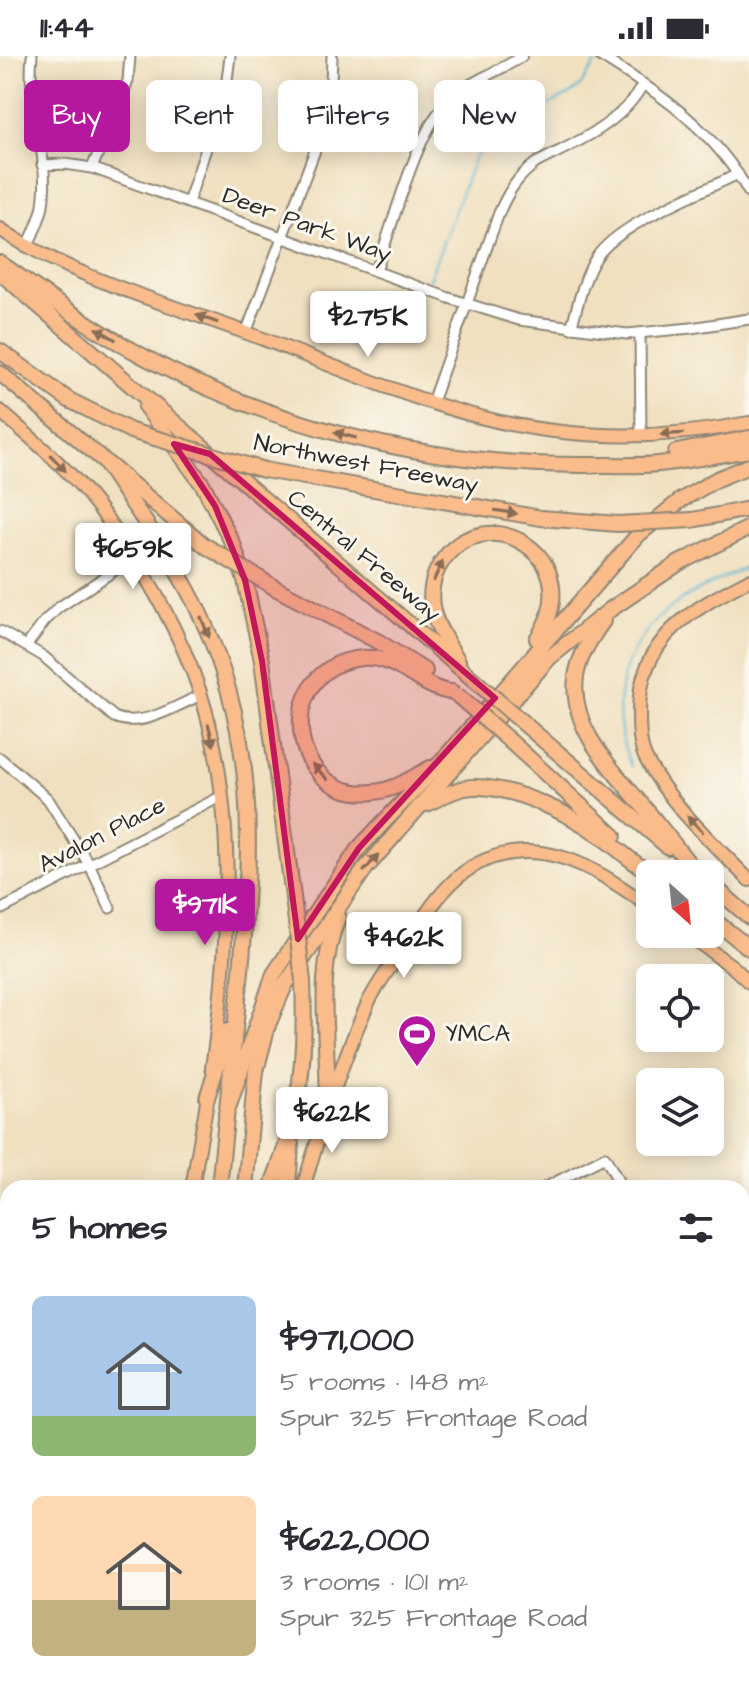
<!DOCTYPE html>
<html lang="en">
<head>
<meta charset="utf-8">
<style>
  body { margin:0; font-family:"Architects Daughter",sans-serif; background:#f2f2f3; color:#2b2b33; height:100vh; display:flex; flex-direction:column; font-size:30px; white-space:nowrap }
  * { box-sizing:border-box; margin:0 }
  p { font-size:26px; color:#7c7c81 }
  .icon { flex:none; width:44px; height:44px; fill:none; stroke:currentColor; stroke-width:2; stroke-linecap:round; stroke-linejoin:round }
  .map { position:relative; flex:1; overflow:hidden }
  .drawer { position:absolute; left:0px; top:1124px; width:750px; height:512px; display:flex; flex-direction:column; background:#fff; border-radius:24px 24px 0 0; box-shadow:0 4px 20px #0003 }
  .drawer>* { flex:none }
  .hud { position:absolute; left:24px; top:24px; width:702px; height:72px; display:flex; gap:16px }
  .needle { width:52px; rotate:153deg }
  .fabs { position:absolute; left:636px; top:804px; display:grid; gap:16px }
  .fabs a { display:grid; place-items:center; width:88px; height:88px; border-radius:12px; background:#fff; box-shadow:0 4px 20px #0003; font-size:40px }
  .price { position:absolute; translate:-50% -68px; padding:0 18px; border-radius:8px; background:#fff; color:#222; font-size:26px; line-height:52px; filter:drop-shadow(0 2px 4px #0008) }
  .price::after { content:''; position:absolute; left:50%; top:48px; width:24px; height:18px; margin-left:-12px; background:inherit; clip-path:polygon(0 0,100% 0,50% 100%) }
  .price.current { background:#b5179e; color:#fff }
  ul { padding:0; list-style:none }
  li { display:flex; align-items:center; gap:24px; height:200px; padding:0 32px }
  li span { display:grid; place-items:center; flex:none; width:224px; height:160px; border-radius:12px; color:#555 }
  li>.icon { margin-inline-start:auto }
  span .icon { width:96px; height:96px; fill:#fffc; stroke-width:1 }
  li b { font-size:34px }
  h2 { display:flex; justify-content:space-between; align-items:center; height:96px; padding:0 32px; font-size:34px }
  .chip { padding:0 28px; border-radius:12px; background:#fff; box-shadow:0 4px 20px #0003; font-size:28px; line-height:72px }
  .chip.current { background:#b5179e; color:#fff }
  .status { display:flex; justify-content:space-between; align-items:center; height:56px; padding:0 40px; background:#fff; direction:ltr }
  .status svg { height:22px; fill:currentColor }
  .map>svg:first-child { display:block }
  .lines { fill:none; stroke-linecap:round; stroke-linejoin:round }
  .stream { stroke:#55b5d4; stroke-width:2 }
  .minor-casing { stroke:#8e8676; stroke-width:13 }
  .major-casing { stroke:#8e8676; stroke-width:16 }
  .highway-casing { stroke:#8e8676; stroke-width:18 }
  .minor { stroke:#fff; stroke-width:9 }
  .major { stroke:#fabc8b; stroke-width:12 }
  .highway { stroke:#fabc8b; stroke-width:14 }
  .highway-bridge-casing { stroke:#8e8676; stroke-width:18; stroke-linecap:butt }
  .highway-bridge { stroke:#fabc8b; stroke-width:14 }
  .oneway { fill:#886c56 }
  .marked { fill:#c2185b; fill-opacity:0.2; stroke:#c2185b; stroke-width:6; stroke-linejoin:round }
  .labels { text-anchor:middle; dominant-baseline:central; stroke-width:6; stroke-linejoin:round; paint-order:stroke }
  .street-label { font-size:24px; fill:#2b2b2b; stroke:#fbf7ec }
  .poi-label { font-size:24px; fill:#2b2b2b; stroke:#fbf7ec; text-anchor:start }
</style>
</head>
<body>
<div class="status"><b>11:44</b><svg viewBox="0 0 49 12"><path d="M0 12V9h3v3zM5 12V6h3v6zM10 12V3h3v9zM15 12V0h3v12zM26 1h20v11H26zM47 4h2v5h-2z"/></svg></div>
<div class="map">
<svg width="749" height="1636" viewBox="0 0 749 1636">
  <rect width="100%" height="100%" fill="#fbf7ec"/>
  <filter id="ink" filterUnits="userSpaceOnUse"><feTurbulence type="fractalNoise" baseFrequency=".0125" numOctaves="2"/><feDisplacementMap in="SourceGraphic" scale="16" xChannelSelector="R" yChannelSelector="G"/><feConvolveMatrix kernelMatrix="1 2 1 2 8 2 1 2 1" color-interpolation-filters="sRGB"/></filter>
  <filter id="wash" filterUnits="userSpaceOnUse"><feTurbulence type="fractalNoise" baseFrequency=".006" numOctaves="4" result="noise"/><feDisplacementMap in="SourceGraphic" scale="32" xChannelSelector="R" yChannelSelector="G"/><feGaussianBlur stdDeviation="1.8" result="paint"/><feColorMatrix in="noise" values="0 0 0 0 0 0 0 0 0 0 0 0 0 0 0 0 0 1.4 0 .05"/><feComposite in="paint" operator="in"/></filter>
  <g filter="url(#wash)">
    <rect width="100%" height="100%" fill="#f0e0c0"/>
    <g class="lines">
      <!-- stream -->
      <g class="stream">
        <path d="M429,224L474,103C498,70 537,56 572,37L581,29L595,8"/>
        <path d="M631,711C606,647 621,587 677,547C699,531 725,522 749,510"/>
      </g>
    </g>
  </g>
  <g filter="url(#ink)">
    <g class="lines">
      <defs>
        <g id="minor">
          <path d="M600,0C658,36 716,75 749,137"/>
          <path d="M42,109L65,108L92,112L449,242L519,264L627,278L691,272L749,263"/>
          <path d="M92,112L128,25L130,0"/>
          <path d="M188,147L226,32L230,0"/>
          <path d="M28,190C33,177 41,163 43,149C51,101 26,49 32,0"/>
          <path d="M376,214C394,168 416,71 453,40C473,23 500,16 522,0"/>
          <path d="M571,272C578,250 583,222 596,202C617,168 700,137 738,118"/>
          <path d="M246,277L322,76L331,28L332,0"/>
          <path d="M640,277L641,379"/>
          <path d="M432,346L499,157C508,136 518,120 536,107C576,86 621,69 643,28"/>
          <path d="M0,575L43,600L114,661C141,673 176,650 201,639"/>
          <path d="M27,589L45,565L58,552L133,502"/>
          <path d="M0,702L48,743L89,808L110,852"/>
          <path d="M0,854L222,740"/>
          <path d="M544,1132L605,1101L622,1132"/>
          <path d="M742,1365L749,1379"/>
        </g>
        <g id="major">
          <path d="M0,173C71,221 159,245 239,274C344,312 450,365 562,376C625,383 687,379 749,367"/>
          <path d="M0,355C33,384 69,413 96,448C140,506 178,569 201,639C238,755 229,893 212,1012"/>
          <path d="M749,524C691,554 639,582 639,656C639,670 639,690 646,703C671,750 712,786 749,824"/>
          <path d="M687,878L733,911L749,926"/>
          <path d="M192,1132L209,1034"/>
          <path d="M303,1132C322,1070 341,1006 368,947C378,926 395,905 408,885C438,839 466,795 529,796C574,797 615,826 650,851"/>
          <path d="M0,1387L8,1382"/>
          <path d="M742,1403L749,1400"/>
          <path d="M0,1539L8,1553"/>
          <path d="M0,1577L8,1591"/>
          <path d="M28,1628L32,1636"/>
          <path d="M49,1628L53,1636"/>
          <path d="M215,1628L216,1636"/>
          <path d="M127,1636V1628"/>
        </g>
        <g id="highway">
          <path d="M0,207C35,231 69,257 106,279C251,367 422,411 592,409C614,409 637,410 659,408C689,404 719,399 749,394"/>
          <path d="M3,219L474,624"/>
          <path d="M0,295L69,344L131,375"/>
          <path d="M0,317L204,489"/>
          <path d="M146,351L203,429L233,488L245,524L262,605L293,841"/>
          <path d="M676,396L749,382"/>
          <path d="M107,409C138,458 175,504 200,558C257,680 252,785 241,915C234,987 226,1060 219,1132"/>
          <path d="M264,414L541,462L618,468"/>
          <path d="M692,464L749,453"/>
          <path d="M277,533L379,586L425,615"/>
          <path d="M603,565C591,582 579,600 576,621C569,675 617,718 647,755C662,773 676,791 690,809"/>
          <path d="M458,605C449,589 437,573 433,555C429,539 432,521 441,507C485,439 592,501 537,583"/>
          <path d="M528,671L668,791"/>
          <path d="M511,686L614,780"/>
          <path d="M430,712C412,722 395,734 374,736C287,746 271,611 362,602C399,599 421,634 452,636"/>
          <path d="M427,748C441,741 456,732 473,731C509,729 569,757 598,778C617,791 632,808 653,818"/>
          <path d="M710,827L749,861"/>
          <path d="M710,861L749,892"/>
          <path d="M207,1042L228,975"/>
          <path d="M327,1056C331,992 313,923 338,862"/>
          <path d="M226,1058L274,918L359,792L441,706L638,479L681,444L717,423L749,410"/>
          <path d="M245,1132L256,1015L268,969L285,929L365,813L549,602L611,553L679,507L749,472"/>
          <path d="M271,1132C278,1112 286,1093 291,1073C304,1025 305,974 303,925"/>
          <path d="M288,1132L291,1088"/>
          <path d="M142,1636L143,1628"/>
          <path d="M162,1636V1628"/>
          <path d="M186,1636L188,1628"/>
        </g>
      </defs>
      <!-- minor casing -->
      <use href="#minor" class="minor-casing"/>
      <!-- major casing -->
      <use href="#major" class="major-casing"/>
      <!-- highway casing -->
      <use href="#highway" class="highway-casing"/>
      <!-- minor -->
      <use href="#minor" class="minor"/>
      <!-- major -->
      <use href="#major" class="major"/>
      <!-- highway -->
      <use href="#highway" class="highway"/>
      <defs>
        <g id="highway-bridge">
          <path d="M131,375L264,414"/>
          <path d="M618,468L692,464"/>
          <path d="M204,489L277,533"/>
          <path d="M474,624L528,671"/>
          <path d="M457,639L511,686"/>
          <path d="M293,841L303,925"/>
        </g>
      </defs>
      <!-- highway-bridge casing -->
      <use href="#highway-bridge" class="highway-bridge-casing"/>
      <!-- highway-bridge -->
      <use href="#highway-bridge" class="highway-bridge"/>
    </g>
    <!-- one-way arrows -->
    <defs><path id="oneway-solid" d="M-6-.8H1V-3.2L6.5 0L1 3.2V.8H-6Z" transform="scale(2)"/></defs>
    <g class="oneway">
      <use href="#oneway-solid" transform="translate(207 263) rotate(-160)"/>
      <use href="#oneway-solid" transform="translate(106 278) rotate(-149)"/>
      <use href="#oneway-solid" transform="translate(672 378) rotate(177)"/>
      <use href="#oneway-solid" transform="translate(345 379) rotate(-165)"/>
      <use href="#oneway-solid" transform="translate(58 407) rotate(47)"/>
      <use href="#oneway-solid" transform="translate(506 456) rotate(9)"/>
      <use href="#oneway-solid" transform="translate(438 515) rotate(-66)"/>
      <use href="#oneway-solid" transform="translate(205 571) rotate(68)"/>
      <use href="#oneway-solid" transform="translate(211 679) rotate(76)"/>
      <use href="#oneway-solid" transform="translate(320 716) rotate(-135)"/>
      <use href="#oneway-solid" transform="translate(695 768) rotate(-133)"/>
      <use href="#oneway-solid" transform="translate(371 807) rotate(-49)"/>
    </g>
  </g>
  <!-- marked area -->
  <path class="marked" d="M174,388L210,398L495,642L359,792L298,883L262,605L245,524L215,450Z"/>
  <!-- icons -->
  <defs>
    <symbol id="stadium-pin" viewBox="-11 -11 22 30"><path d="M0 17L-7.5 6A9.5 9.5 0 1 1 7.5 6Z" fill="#b5179e" stroke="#fbf7ec"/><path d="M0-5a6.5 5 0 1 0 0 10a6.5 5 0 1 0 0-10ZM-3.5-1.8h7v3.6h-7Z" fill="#fff"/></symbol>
  </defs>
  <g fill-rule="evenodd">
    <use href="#stadium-pin" x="395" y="956" width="44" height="60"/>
  </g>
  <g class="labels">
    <!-- street labels -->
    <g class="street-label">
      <text transform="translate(307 169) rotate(20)">Deer Park Way</text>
      <text transform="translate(366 408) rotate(11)">Northwest Freeway</text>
      <text transform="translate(364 500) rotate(40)">Central Freeway</text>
      <text transform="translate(102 779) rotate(-27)">Avalon Place</text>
    </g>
    <!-- poi labels -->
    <g class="poi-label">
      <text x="445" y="978">YMCA</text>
    </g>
  </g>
</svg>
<div class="fabs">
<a><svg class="needle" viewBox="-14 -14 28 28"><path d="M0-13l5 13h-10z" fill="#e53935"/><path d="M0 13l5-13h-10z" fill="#7c7c81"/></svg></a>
<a><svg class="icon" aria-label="locate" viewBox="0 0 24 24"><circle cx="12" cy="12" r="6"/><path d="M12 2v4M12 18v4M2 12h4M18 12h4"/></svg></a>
<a><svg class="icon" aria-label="layers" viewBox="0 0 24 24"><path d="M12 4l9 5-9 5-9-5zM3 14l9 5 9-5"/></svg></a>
</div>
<b class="price" style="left:368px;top:303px">$275K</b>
<b class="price" style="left:133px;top:535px">$659K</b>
<b class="price current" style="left:205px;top:891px">$971K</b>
<b class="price" style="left:404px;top:924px">$462K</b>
<b class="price" style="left:332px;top:1099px">$622K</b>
<div class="hud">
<a class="chip current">Buy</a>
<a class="chip">Rent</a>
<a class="chip">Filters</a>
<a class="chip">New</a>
</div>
<section class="drawer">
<h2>5 homes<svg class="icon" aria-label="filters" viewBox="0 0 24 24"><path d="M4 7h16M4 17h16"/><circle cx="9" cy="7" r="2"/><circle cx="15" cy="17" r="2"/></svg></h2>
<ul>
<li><span style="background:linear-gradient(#a9c7e8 75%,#8fb573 0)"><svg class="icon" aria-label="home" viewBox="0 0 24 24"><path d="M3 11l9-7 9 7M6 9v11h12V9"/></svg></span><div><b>$971,000</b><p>5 rooms · 148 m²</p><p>Spur 325 Frontage Road</p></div></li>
<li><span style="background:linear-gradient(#ffd9b3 65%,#c2b280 0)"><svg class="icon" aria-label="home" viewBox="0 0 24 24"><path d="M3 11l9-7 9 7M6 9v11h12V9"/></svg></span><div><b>$622,000</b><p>3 rooms · 101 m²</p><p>Spur 325 Frontage Road</p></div></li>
</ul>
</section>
</div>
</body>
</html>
